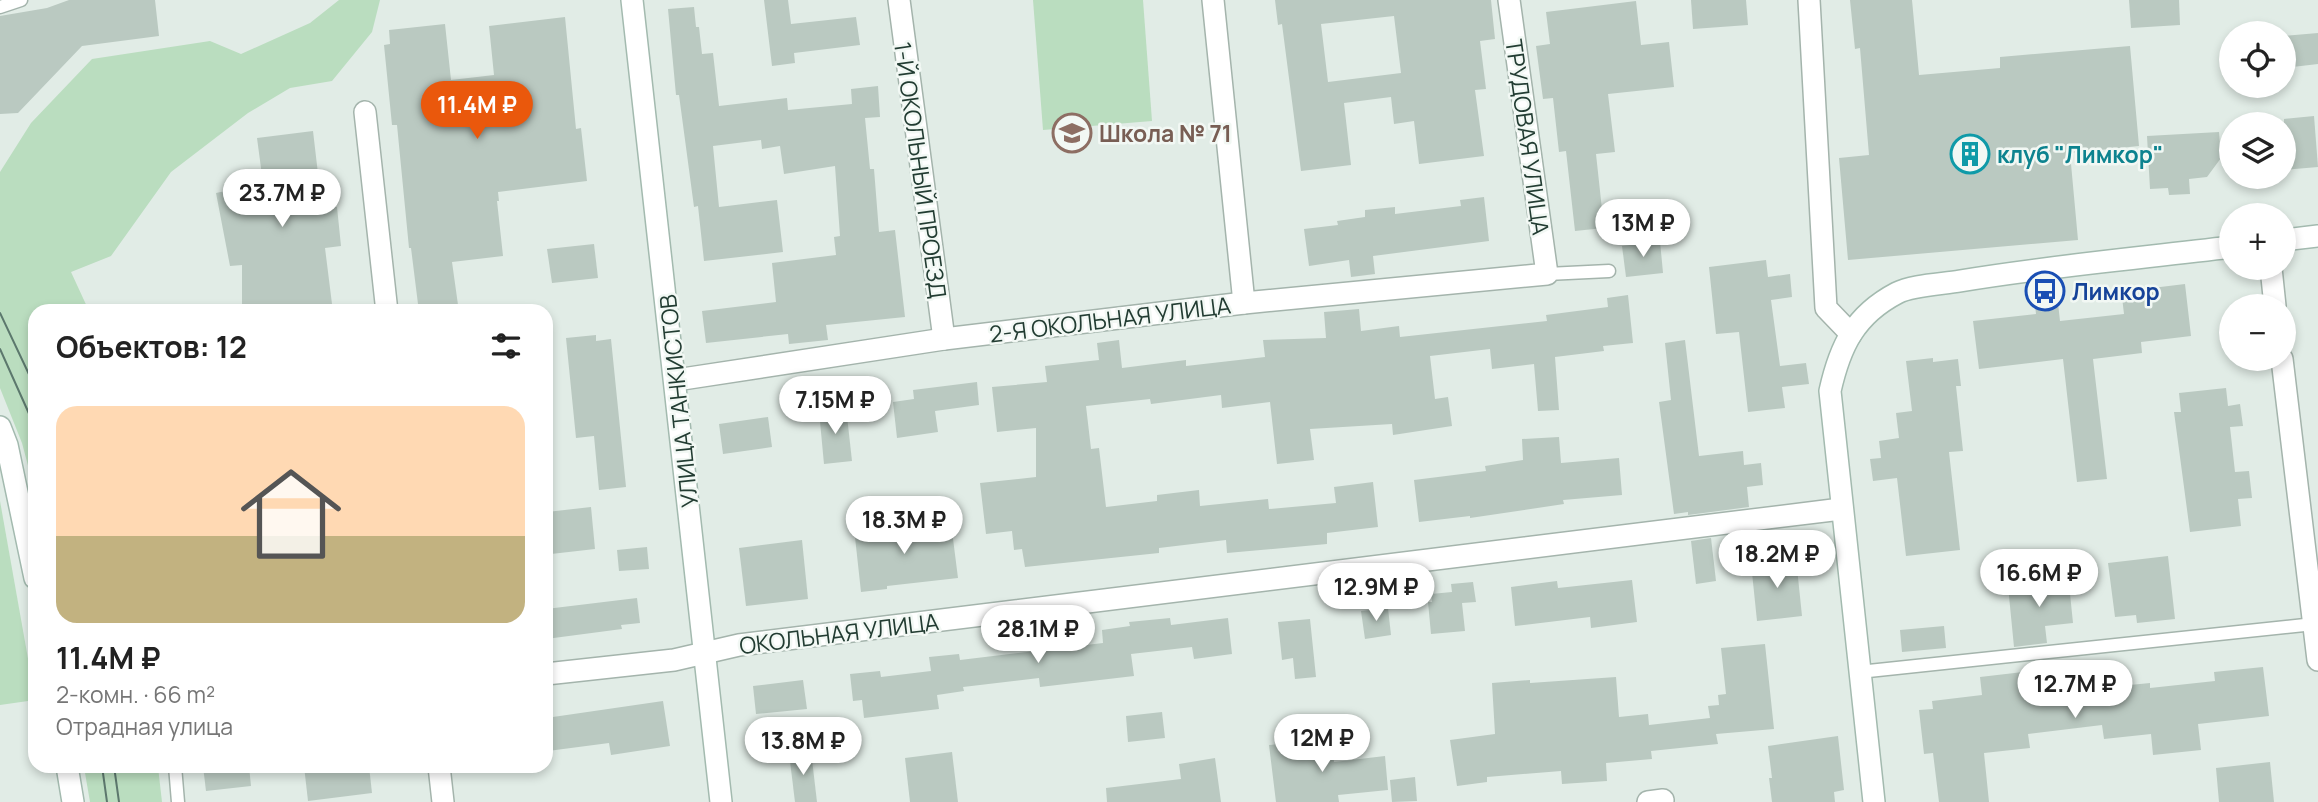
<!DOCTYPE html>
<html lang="ru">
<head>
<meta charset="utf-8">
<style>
  body { margin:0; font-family:Manrope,sans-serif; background:#f2f2f2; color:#222; height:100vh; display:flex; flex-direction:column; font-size:26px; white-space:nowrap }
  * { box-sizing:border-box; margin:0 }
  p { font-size:23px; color:#767676 }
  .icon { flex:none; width:38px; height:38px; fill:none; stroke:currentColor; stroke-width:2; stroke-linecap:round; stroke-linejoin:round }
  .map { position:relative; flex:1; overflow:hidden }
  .panel { position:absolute; left:28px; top:304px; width:525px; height:469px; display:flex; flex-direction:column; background:#fff; border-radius:21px; box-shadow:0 4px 10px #0003 }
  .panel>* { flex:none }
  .fabs { position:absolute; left:2219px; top:21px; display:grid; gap:14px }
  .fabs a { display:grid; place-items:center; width:77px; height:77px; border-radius:50%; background:#fff; box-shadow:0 4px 10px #0003; font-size:35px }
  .price { position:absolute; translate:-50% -60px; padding:0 16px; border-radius:24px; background:#fff; color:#222; font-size:23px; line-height:46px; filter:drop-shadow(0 2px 4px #0008) }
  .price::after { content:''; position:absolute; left:50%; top:42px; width:21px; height:16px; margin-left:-10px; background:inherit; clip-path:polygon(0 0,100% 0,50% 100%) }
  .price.current { background:#ea580c; color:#fff }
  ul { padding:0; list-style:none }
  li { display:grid; align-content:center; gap:14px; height:371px; padding:0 28px }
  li+li { border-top:2px solid #e0e0e0 }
  li span { display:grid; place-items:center; height:217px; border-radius:21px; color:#555 }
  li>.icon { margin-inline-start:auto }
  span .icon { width:126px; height:126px; fill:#fffc; stroke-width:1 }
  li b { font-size:30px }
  h2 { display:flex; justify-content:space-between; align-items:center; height:84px; padding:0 28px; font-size:30px }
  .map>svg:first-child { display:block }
  .green { fill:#baddbf }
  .building { fill:#bac9c1; fill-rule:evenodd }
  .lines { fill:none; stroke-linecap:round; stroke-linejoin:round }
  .lane-casing { stroke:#a4b4ac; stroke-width:15 }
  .street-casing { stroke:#a4b4ac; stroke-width:24 }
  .secondary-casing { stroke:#a3baaf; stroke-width:24 }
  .lane { stroke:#fff; stroke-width:12 }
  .street { stroke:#fff; stroke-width:21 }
  .secondary { stroke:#fff; stroke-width:21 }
  .tram { stroke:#5c786d; stroke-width:2 }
  .labels { text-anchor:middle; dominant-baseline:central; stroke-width:5; stroke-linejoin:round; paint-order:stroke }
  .education-label { font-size:23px; font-weight:bold; fill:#785e54; stroke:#f2f8f4; text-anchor:start }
  .street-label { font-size:23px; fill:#223c32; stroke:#f2f8f4 }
  .culture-label { font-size:23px; font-weight:bold; fill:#0d838f; stroke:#f2f8f4; text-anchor:start }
  .transit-label { font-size:23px; font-weight:bold; fill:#164399; stroke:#f2f8f4; text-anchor:start }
</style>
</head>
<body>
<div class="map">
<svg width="2318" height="802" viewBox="0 0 2318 802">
  <rect width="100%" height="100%" fill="#e1ece6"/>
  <!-- green -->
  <g class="green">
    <path d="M339,0H380L372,32L332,81L290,88L248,113L171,172L111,256L71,272L89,311L35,312V492L22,443L0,388V172L31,123L92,59L210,41L241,54L310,23Z"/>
    <path d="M1033,0H1143L1152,121L1043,130Z"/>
    <path d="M0,501L35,698V700L0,705Z"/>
    <path d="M84,767H158L162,802H90Z"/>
  </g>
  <!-- building -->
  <g class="building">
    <path d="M69,0H155L159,36L82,46L18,113L0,114V16L47,8Z"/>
    <path d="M764,0H788L791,24L856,17L860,45L794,53L795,63L772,66Z"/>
    <path d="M1275,0H1491L1495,39L1480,41L1486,89L1475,90L1484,156L1419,164L1414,121L1394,124L1391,97L1344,103L1351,165L1301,171L1282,24L1278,25ZM1394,16L1401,73L1328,82L1321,24Z"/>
    <path d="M1691,0H1746L1748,25L1693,29Z"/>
    <path d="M1850,0H1912L1919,75L2000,68V57L2130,46L2139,146L2070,153L2078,240L1848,260L1839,158L1869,155L1860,48L1855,49Z"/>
    <path d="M2129,0H2179L2180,25L2131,28Z"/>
    <path d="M1636,1L1641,45L1669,42L1674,87L1608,94L1615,152L1596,154L1604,228L1575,231L1566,151L1559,152L1553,98L1543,99L1536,46L1550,44L1546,12Z"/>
    <path d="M694,7L696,27H699L702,54L713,53L719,106L787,98L788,110L852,104L851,89L878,86L880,117L865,118L870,169H874L879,232L895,230L905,317L826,325L828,340L789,344L788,334L706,343L702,311L776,302L772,263L836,255L834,237L840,236L835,166L784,174L780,146L762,149L761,140L713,146L719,207L777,200L783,252L704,261L698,206L694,207L679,95H676L668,9Z"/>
    <path d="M565,17L576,129L581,128L587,181L498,192L499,201H497L503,256L452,262L459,312H419L411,248H409L397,125H392L384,45L390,44L389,30L445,24L451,80L494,75L489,26Z"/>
    <path d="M2318,33V64L2284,68V36Z"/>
    <path d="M2314,116L2318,167L2284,170V119Z"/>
    <path d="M313,131L322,208L337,207L341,246L325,248L333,312H273L272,307L242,308V265L230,266L216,193L263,183L257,138Z"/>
    <path d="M2219,132L2221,158L2207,177L2189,179L2190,194L2169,195L2168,188L2150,189L2147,136Z"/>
    <path d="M1484,197L1489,241L1373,256L1375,274L1351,277L1349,260L1309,266L1304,229L1338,225L1337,221L1365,217V210L1395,207V214L1461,206L1460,200Z"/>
    <path d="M1660,241L1663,273L1626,277L1622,246Z"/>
    <path d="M594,244L598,278L552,283L547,249Z"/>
    <path d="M1766,260L1768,277L1790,274L1792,297L1771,300L1780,366L1806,363L1809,384L1782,387L1785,408L1748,412L1739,332L1716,334L1709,267Z"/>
    <path d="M2185,284L2191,336L2141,342L2142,353L2093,359L2107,479L2077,482L2063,359L1979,369L1973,321L2036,314L2035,305L2058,303L2060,321L2124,314L2122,297L2145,295L2144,289Z"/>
    <path d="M1628,295L1633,343L1603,346L1604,351L1555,357L1559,410L1538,411L1534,364L1492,369L1490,349L1430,356L1435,399L1448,397L1452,426L1393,435L1392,424L1310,429L1314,460L1277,464L1270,402L1222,408L1221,395L1151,404L1150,399L1086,406L1091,449L1099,448L1106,507L1157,501V495L1199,490L1200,506L1268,499L1269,509L1336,503L1334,487L1373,482L1378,527L1327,533V544L1227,553L1226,540L1159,548V553L1025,567L1022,549L1014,550L1012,531L986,534L980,483L1036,477V428L997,432L992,387L1047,382L1045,366L1099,360L1097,343L1119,340L1122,368L1186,360V366L1265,357L1263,340L1326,338L1324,312L1359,309L1361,331L1399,326L1400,337L1547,321L1546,315L1608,307L1607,298Z"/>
    <path d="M596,335V341L611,339L626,487L599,490L594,436L576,438L566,338Z"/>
    <path d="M1685,340L1699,456L1743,451L1744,465L1761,463L1763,485L1747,487L1749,507L1688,515V512L1674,514L1659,402L1671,400L1665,343Z"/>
    <path d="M1933,358V362L1958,359L1961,386H1956L1963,451L1949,452L1960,550L1906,556L1897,478L1873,481L1870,459L1881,458L1879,441L1899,438L1896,413L1912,411L1906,361Z"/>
    <path d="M977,382L979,405L935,411L938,432L897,438L893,402L914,399L913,390Z"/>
    <path d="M2226,388L2228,406L2240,404L2243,426L2230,427L2235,472L2249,471L2252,498L2238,499L2241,526L2190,532L2174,412H2181L2179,393Z"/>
    <path d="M846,407L852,461L824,464L819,411Z"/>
    <path d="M768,417L772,447L723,454L719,424Z"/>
    <path d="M1559,437L1561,463L1619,458L1622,495L1563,500L1564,504L1470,518V516L1419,522L1414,480L1486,471L1485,466L1523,460L1522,439Z"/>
    <path d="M591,507L595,549L551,554L547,512Z"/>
    <path d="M951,523L958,578L887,586V589L861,592L854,528L887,524L888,531Z"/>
    <path d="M1711,538L1716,581L1696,584L1691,541Z"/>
    <path d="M802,540L808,599L746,606L739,548Z"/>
    <path d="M647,547L649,569L619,571L617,550Z"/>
    <path d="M2168,556L2175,619L2137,623L2136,615L2115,617L2108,563Z"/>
    <path d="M1796,558L1802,616L1757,621L1751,563Z"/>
    <path d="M2068,574L2073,623L2045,626L2047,643L2014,647L2008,586L2040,583L2039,576Z"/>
    <path d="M1632,580L1637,622L1591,628L1590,617L1515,626L1511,587L1557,581L1558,588Z"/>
    <path d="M1473,582L1476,602L1462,603L1465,631L1431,634L1428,602H1432L1431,594L1452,592L1451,584Z"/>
    <path d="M637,598L640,623L621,625L622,629L546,639V609Z"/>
    <path d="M1388,608L1391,635L1365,639L1361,611Z"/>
    <path d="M1170,618L1171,625L1228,618L1232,654L1194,659L1192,647L1131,654L1134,676L1040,687L1039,678L963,687L964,691L937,695L939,709L864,718L862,700L853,701L850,674L880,671L881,677L931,671L929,657L959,654L960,660L1103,643L1102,630L1130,626L1129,622Z"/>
    <path d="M1310,619L1316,677L1295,679L1293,658L1282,660L1278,622Z"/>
    <path d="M1944,626L1946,648L1902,652L1900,630Z"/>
    <path d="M1765,644L1774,729L1716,734L1718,744L1651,751L1652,759L1606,763L1607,781L1562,784L1561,771L1487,777V782L1457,786L1450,740L1495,734L1492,683L1530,680V683L1616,677L1619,717L1648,714L1649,725L1710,718L1708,706L1719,705L1718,695L1726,694L1721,648Z"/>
    <path d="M2263,667L2269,716L2198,724L2201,750L2153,755L2151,734L2104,739L2102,725L2028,734L2030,748L1984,753L1989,802H1939L1933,753L1924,754L1919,710L1933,709L1932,701L1982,695L1980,677L2023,672L2025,692L2080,686V690L2150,683V688L2215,681L2214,672Z"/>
    <path d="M803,680L807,709L756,714L753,686Z"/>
    <path d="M663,701L670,746L611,755L609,743L548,751L546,718Z"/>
    <path d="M1162,712L1165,738L1128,742L1126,716Z"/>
    <path d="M1838,736L1844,790L1834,792L1835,802H1772L1769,778H1772L1768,746Z"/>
    <path d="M1312,740L1314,754L1333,752L1334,762L1385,756L1388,790L1338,795L1339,802H1276L1269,745Z"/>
    <path d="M811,751L817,802H795L789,753Z"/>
    <path d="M952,752L958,802H910L905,758Z"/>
    <path d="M1215,758L1221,802H1107L1106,788L1181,779L1179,764Z"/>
    <path d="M2270,762L2274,802H2219L2216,768Z"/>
    <path d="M203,766H249L251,786L206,791Z"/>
    <path d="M304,766H369L372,793L308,801Z"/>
    <path d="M1415,777L1417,801L1392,802L1390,780Z"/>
  </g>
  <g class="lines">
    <defs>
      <g id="lane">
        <path d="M0,7L21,0"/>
        <path d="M1547,274L1609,271"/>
        <path d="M1859,672L2314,624"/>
        <path d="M175,766L178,802"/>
      </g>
      <g id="street">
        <path d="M899,0L944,339"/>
        <path d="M1213,0L1244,303"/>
        <path d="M1809,0L1826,308L1851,334"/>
        <path d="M365,112L387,312"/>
        <path d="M2271,268L2275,306"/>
        <path d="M2282,359L2318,660"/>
        <path d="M676,380L944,339L1244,303L1547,274L1509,0"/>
        <path d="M546,674L674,660L739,645L1841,509"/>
        <path d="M439,766L443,802"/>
        <path d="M1648,802L1663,800"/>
      </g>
      <g id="secondary">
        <path d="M632,0L721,802"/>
        <path d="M2284,240L2318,236"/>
        <path d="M0,427L7,445L35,578"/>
        <path d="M67,766L73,802"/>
        <path d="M1874,802L1830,391C1840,346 1855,315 1897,293C1912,285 1943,284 1960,281C2050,266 2141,258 2231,247"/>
      </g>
    </defs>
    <!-- lane casing -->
    <use href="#lane" class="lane-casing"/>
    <!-- street casing -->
    <use href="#street" class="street-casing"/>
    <!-- secondary casing -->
    <use href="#secondary" class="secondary-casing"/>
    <!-- lane -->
    <use href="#lane" class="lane"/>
    <!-- street -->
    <use href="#street" class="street"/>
    <!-- secondary -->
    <use href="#secondary" class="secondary"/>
    <!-- tram -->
    <g class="tram">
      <path d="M0,313L35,387"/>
      <path d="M0,349L35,427"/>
      <path d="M102,766L107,802"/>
      <path d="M114,766L119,802"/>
    </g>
  </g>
  <!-- icons -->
  <defs>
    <symbol id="school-ring" viewBox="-11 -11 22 22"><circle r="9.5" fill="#f2f8f4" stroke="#8d6e63" stroke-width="1.5"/><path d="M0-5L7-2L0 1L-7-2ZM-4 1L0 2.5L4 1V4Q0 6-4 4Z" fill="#8d6e63"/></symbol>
    <symbol id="building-ring" viewBox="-11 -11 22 22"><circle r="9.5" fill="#f2f8f4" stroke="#0f9aa8" stroke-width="1.5"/><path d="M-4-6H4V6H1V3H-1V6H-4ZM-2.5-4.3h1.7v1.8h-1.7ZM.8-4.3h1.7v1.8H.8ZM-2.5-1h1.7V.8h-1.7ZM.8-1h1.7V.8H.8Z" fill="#0f9aa8"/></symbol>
    <symbol id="bus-ring" viewBox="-11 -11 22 22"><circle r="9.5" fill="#f2f8f4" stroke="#1a4fb4" stroke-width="1.5"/><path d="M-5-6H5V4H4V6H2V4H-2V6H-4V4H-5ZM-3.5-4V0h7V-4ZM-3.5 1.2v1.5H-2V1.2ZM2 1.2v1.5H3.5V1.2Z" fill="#1a4fb4"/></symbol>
  </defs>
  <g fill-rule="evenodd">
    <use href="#school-ring" x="1050" y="111" width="44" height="44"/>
    <use href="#building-ring" x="1948" y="132" width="44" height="44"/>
    <use href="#bus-ring" x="2023" y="269" width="44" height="44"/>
  </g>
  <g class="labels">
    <!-- education labels -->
    <g class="education-label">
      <text x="1099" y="133">Школа № 71</text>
    </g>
    <!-- street labels -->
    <g class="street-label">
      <text transform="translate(1528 137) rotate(82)">ТРУДОВАЯ УЛИЦА</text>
      <text transform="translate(921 170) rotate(82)">1-Й ОКОЛЬНЫЙ ПРОЕЗД</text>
      <text transform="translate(1110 319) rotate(-7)">2-Я ОКОЛЬНАЯ УЛИЦА</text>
      <text transform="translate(678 401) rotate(-96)">УЛИЦА ТАНКИСТОВ</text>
      <text transform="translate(839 633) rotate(-7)">ОКОЛЬНАЯ УЛИЦА</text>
    </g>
    <!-- culture labels -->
    <g class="culture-label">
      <text x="1997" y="154">клуб "Лимкор"</text>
    </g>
    <!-- transit labels -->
    <g class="transit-label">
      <text x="2072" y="291">Лимкор</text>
    </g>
  </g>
</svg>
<div class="fabs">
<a><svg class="icon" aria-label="locate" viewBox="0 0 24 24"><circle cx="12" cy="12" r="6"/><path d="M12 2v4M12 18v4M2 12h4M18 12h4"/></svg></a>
<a><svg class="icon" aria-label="layers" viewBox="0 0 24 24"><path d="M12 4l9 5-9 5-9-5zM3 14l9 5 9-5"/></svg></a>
<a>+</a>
<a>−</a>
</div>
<b class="price current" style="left:477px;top:141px">11.4M ₽</b>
<b class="price" style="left:282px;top:229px">23.7M ₽</b>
<b class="price" style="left:1643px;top:259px">13M ₽</b>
<b class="price" style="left:835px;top:436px">7.15M ₽</b>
<b class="price" style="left:904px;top:556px">18.3M ₽</b>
<b class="price" style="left:1777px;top:590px">18.2M ₽</b>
<b class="price" style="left:2039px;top:609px">16.6M ₽</b>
<b class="price" style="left:1376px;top:623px">12.9M ₽</b>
<b class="price" style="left:1038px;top:665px">28.1M ₽</b>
<b class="price" style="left:2075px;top:720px">12.7M ₽</b>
<b class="price" style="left:1322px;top:774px">12M ₽</b>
<b class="price" style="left:803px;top:777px">13.8M ₽</b>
<section class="panel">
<h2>Объектов: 12<svg class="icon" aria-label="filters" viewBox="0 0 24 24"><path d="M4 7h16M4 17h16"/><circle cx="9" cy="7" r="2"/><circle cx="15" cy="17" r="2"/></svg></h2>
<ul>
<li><span style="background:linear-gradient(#ffd9b3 60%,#c2b280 0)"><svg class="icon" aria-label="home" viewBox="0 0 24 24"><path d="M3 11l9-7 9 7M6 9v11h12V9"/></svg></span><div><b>11.4M ₽</b><p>2-комн. · 66 m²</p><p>Отрадная улица</p></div></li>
</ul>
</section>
</div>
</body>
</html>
